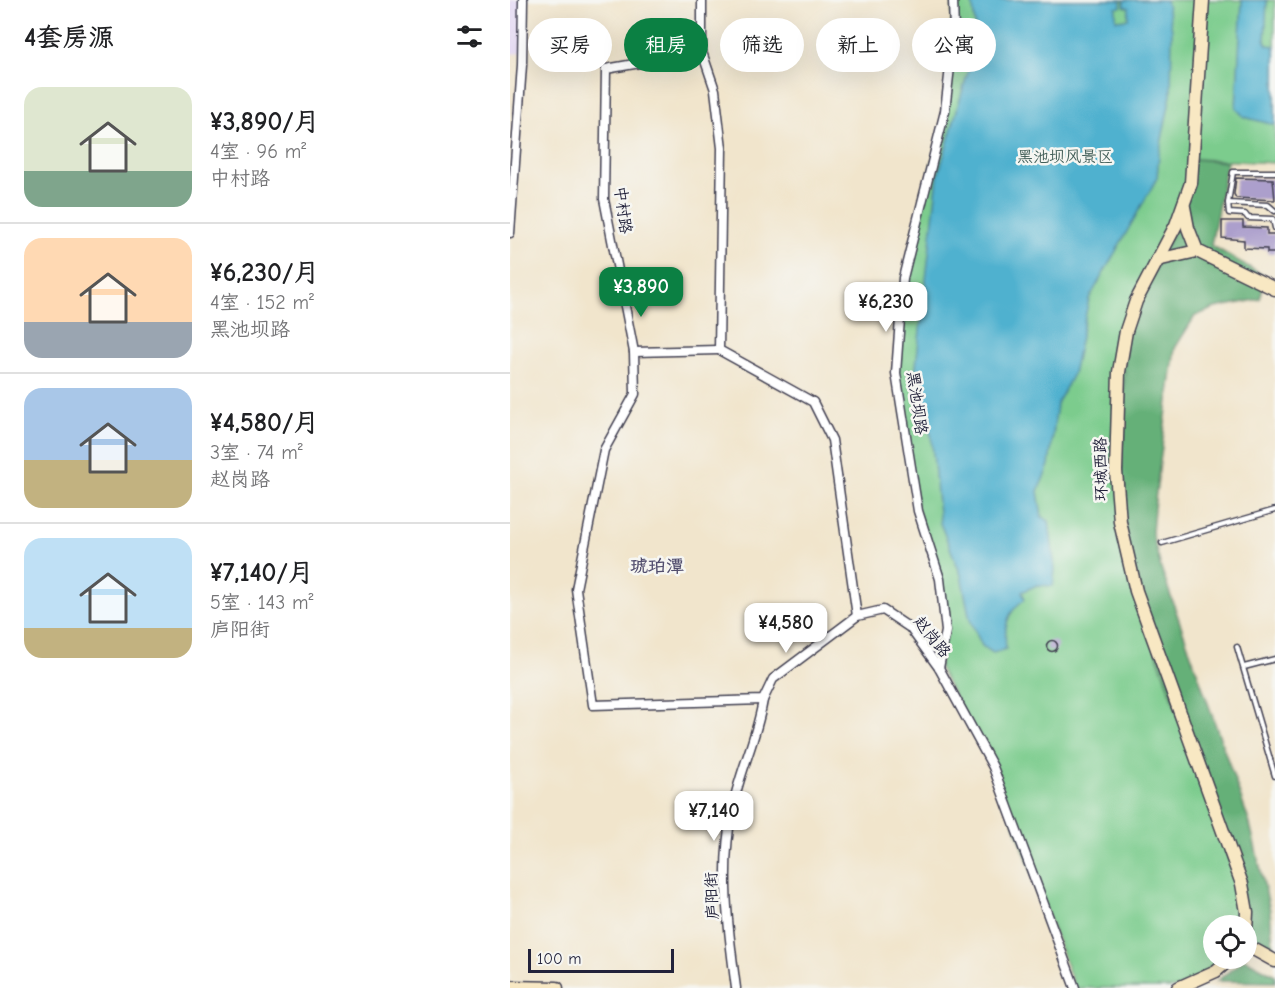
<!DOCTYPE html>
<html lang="zh">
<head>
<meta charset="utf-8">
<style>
  body { margin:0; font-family:"Comic Neue","LXGW WenKai TC",sans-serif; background:#f6f6f6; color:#202124; height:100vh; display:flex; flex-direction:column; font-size:22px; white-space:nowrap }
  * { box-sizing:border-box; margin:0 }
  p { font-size:20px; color:#757577 }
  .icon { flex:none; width:33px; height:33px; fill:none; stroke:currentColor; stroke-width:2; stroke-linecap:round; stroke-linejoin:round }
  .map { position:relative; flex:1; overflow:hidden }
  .panel { display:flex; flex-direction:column; background:#fff; width:510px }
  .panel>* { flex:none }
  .guide { position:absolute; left:18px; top:18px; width:570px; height:54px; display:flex; gap:12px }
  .controls { position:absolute; left:693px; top:915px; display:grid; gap:12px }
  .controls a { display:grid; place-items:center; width:54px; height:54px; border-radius:50%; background:#fff; box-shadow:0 6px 24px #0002; font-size:30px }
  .scale { position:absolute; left:18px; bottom:15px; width:146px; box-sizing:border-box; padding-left:6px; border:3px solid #22223b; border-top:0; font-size:16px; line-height:21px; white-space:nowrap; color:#22223b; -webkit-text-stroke:4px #f6f6f2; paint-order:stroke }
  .price { position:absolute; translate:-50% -51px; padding:0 14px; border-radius:12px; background:#fff; color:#222; font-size:20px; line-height:39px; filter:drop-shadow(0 2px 3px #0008) }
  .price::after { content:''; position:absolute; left:50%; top:36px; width:18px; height:14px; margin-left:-9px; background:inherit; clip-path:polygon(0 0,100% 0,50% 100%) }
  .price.active { background:#0b8043; color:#fff }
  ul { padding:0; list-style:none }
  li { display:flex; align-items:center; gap:18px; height:150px; padding:0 24px }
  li+li { border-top:2px solid #e0e0e0 }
  li span { display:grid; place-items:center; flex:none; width:168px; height:120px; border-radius:18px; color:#555 }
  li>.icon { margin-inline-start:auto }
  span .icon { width:72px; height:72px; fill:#fffc; stroke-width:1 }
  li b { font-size:26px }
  h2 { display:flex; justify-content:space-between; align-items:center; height:72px; padding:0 24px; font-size:26px }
  .pill { padding:0 21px; border-radius:27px; background:#fff; box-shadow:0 6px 24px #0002; font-size:21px; line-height:54px }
  .pill.active { background:#0b8043; color:#fff }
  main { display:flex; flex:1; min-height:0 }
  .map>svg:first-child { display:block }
  .built { fill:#e1d4f4 }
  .green { fill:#7ccc8d; stroke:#4f7764; stroke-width:1.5 }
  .forest { fill:#65b078; stroke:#44695a; stroke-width:1.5 }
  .water { fill:#50b1cf; stroke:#396a85; stroke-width:1.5 }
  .building { fill:#ac9fcc }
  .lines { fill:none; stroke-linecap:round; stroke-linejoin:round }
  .lane-casing { stroke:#413f51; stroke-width:7 }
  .street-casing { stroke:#413f51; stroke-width:11 }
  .secondary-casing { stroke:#413f51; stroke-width:15 }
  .lane { stroke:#fff; stroke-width:4 }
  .street { stroke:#fff; stroke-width:8 }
  .secondary { stroke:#f8e8c3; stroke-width:12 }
  .labels { text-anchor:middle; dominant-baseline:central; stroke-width:5; stroke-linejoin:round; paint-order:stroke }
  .park-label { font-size:16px; fill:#425e58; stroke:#f6f6f2 }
  .street-label { font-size:16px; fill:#22223b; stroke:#f6f6f2 }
  .neighbourhood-label { font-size:18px; font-weight:bold; fill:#524e6e; stroke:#f6f6f2 }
</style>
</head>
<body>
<main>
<section class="panel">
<h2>4套房源<svg class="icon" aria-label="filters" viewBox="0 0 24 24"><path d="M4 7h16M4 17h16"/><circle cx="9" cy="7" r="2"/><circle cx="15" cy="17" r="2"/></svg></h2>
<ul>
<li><span style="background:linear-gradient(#dfe7d0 70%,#7fa58c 0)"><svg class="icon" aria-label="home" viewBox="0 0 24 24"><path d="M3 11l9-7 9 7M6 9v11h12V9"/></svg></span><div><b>¥3,890/月</b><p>4室 · 96 m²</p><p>中村路</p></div></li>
<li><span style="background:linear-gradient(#ffd9b3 70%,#9aa5b1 0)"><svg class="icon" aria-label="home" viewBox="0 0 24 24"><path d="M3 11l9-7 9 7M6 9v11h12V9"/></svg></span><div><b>¥6,230/月</b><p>4室 · 152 m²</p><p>黑池坝路</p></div></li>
<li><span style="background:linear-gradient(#a9c7e8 60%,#c2b280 0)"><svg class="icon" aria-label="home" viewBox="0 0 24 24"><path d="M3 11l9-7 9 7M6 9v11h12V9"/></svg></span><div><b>¥4,580/月</b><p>3室 · 74 m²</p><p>赵岗路</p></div></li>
<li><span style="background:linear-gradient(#bfe0f5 75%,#c2b280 0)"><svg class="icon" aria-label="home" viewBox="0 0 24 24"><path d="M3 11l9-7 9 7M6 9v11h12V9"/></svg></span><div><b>¥7,140/月</b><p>5室 · 143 m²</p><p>庐阳街</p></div></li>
</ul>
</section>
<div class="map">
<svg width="765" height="988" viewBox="0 0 765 988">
  <rect width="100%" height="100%" fill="#f6f6f2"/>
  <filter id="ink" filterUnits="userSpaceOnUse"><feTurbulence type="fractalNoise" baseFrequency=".0167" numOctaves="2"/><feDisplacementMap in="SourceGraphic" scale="12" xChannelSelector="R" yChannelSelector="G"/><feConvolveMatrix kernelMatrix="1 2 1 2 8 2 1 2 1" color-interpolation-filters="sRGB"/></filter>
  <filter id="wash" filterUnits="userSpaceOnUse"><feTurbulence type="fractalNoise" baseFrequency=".008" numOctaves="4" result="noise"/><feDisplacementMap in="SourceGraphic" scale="24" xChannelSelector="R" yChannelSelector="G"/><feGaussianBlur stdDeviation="1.35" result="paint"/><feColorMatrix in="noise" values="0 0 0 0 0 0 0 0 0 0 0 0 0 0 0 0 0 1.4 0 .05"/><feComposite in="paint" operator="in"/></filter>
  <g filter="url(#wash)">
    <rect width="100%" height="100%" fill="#f1e5cc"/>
    <!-- built -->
    <path class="built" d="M0,0H13L12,53L0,54Z"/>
    <!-- green -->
    <path class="green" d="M443,0H765V163L685,159L606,453L718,846L736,926H704V958L721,959L668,988H565L483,767L429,668L436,631L430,579L408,511L386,373L393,278L435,111Z"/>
    <!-- forest -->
    <g class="forest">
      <path d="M685,159L717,162L701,245L756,277L750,299L705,308L685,316L665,348L644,508L642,533L651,568L740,824L760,910L763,949L737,937V912L639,632L610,522L616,331L666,225Z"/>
      <path d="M735,959L765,975V982L707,981Z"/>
    </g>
    <!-- water -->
    <g class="water">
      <path d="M462,0H611V7L606,8V20L618,19L619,8L614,6V0H656L662,30L661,95L649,154L647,178L579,299L563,374L547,404L539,465L528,491L532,517L539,521L545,570L543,586L527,585L512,592L515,599C496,612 494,628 496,649L483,653L472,646L460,620L451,575L430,523L421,434L410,415L405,374L428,176L467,40Z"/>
      <path d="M732,0H757L755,41L757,45L765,46V125L734,117L726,108Z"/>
    </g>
    <g id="blocks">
      <!-- building -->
      <g class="building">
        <path d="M726,178L763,179L765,200L726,198L724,194Z"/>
        <path d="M712,221H733V227L757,228V234H765V253H757V249L734,248V240L712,238Z"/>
        <circle cx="542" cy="646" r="5.5"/>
      </g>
    </g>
  </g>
  <g filter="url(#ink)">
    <use href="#blocks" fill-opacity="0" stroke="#413f51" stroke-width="1.5"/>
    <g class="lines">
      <defs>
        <g id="lane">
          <path d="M718,203L723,172H765"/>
          <path d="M765,211L758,205L718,203L719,213L735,214L738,218L763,219L765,228"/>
          <path d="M652,543L765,510"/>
          <path d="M727,647L765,776"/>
          <path d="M734,667L765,659"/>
        </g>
        <g id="street">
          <path d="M192,0V52L96,69L94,199L124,352L125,394L94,450L66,589L83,705L253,700L263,679L347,616L373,610L400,628L429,668L483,767L565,988"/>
          <path d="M192,52L205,90L212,148L209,350L303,402L322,440L347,616"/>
          <path d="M0,233L12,65L13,0"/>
          <path d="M124,352L209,350"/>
          <path d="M429,668L436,631L430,579L408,511L386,373L393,278L435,111L444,32L443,0"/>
          <path d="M226,988C218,928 210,870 222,810C229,773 247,738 253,700"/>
        </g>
        <g id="secondary">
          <path d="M693,0L681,183L666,225L626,301L616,331L609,372L606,471L610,522L626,591L732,884L737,912L736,931"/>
          <path d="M674,207L678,228L687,251"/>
          <path d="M687,251L765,289"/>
          <path d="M647,260L687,251"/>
          <path d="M736,945L765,961"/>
          <path d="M0,987L47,988"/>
          <path d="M668,988L706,971L721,958"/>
        </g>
      </defs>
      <!-- lane casing -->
      <use href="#lane" class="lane-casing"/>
      <!-- street casing -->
      <use href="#street" class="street-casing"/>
      <!-- secondary casing -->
      <use href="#secondary" class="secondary-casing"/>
      <!-- lane -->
      <use href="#lane" class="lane"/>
      <!-- street -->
      <use href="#street" class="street"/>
      <!-- secondary -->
      <use href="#secondary" class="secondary"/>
    </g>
  </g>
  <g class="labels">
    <!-- park labels -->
    <g class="park-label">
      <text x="555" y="157">黑池坝风景区</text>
    </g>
    <!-- street labels -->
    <g class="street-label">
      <text transform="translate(113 210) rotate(83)">中村路</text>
      <text transform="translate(407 403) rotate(82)">黑池坝路</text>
      <text transform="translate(591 469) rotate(-91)">环城西路</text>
      <text transform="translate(422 637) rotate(51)">赵岗路</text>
      <text transform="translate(202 896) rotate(-92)">庐阳街</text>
    </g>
    <!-- neighbourhood labels -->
    <g class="neighbourhood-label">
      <text x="147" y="566">琥珀潭</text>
    </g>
  </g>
</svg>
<div class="controls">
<a><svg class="icon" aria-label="locate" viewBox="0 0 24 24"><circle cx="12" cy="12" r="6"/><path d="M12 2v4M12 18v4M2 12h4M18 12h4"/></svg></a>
</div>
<div class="scale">100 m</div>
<b class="price active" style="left:131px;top:318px">¥3,890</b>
<b class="price" style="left:376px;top:333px">¥6,230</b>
<b class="price" style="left:276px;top:654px">¥4,580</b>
<b class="price" style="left:204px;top:842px">¥7,140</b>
<div class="guide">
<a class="pill">买房</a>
<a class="pill active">租房</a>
<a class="pill">筛选</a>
<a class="pill">新上</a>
<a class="pill">公寓</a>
</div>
</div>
</main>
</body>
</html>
